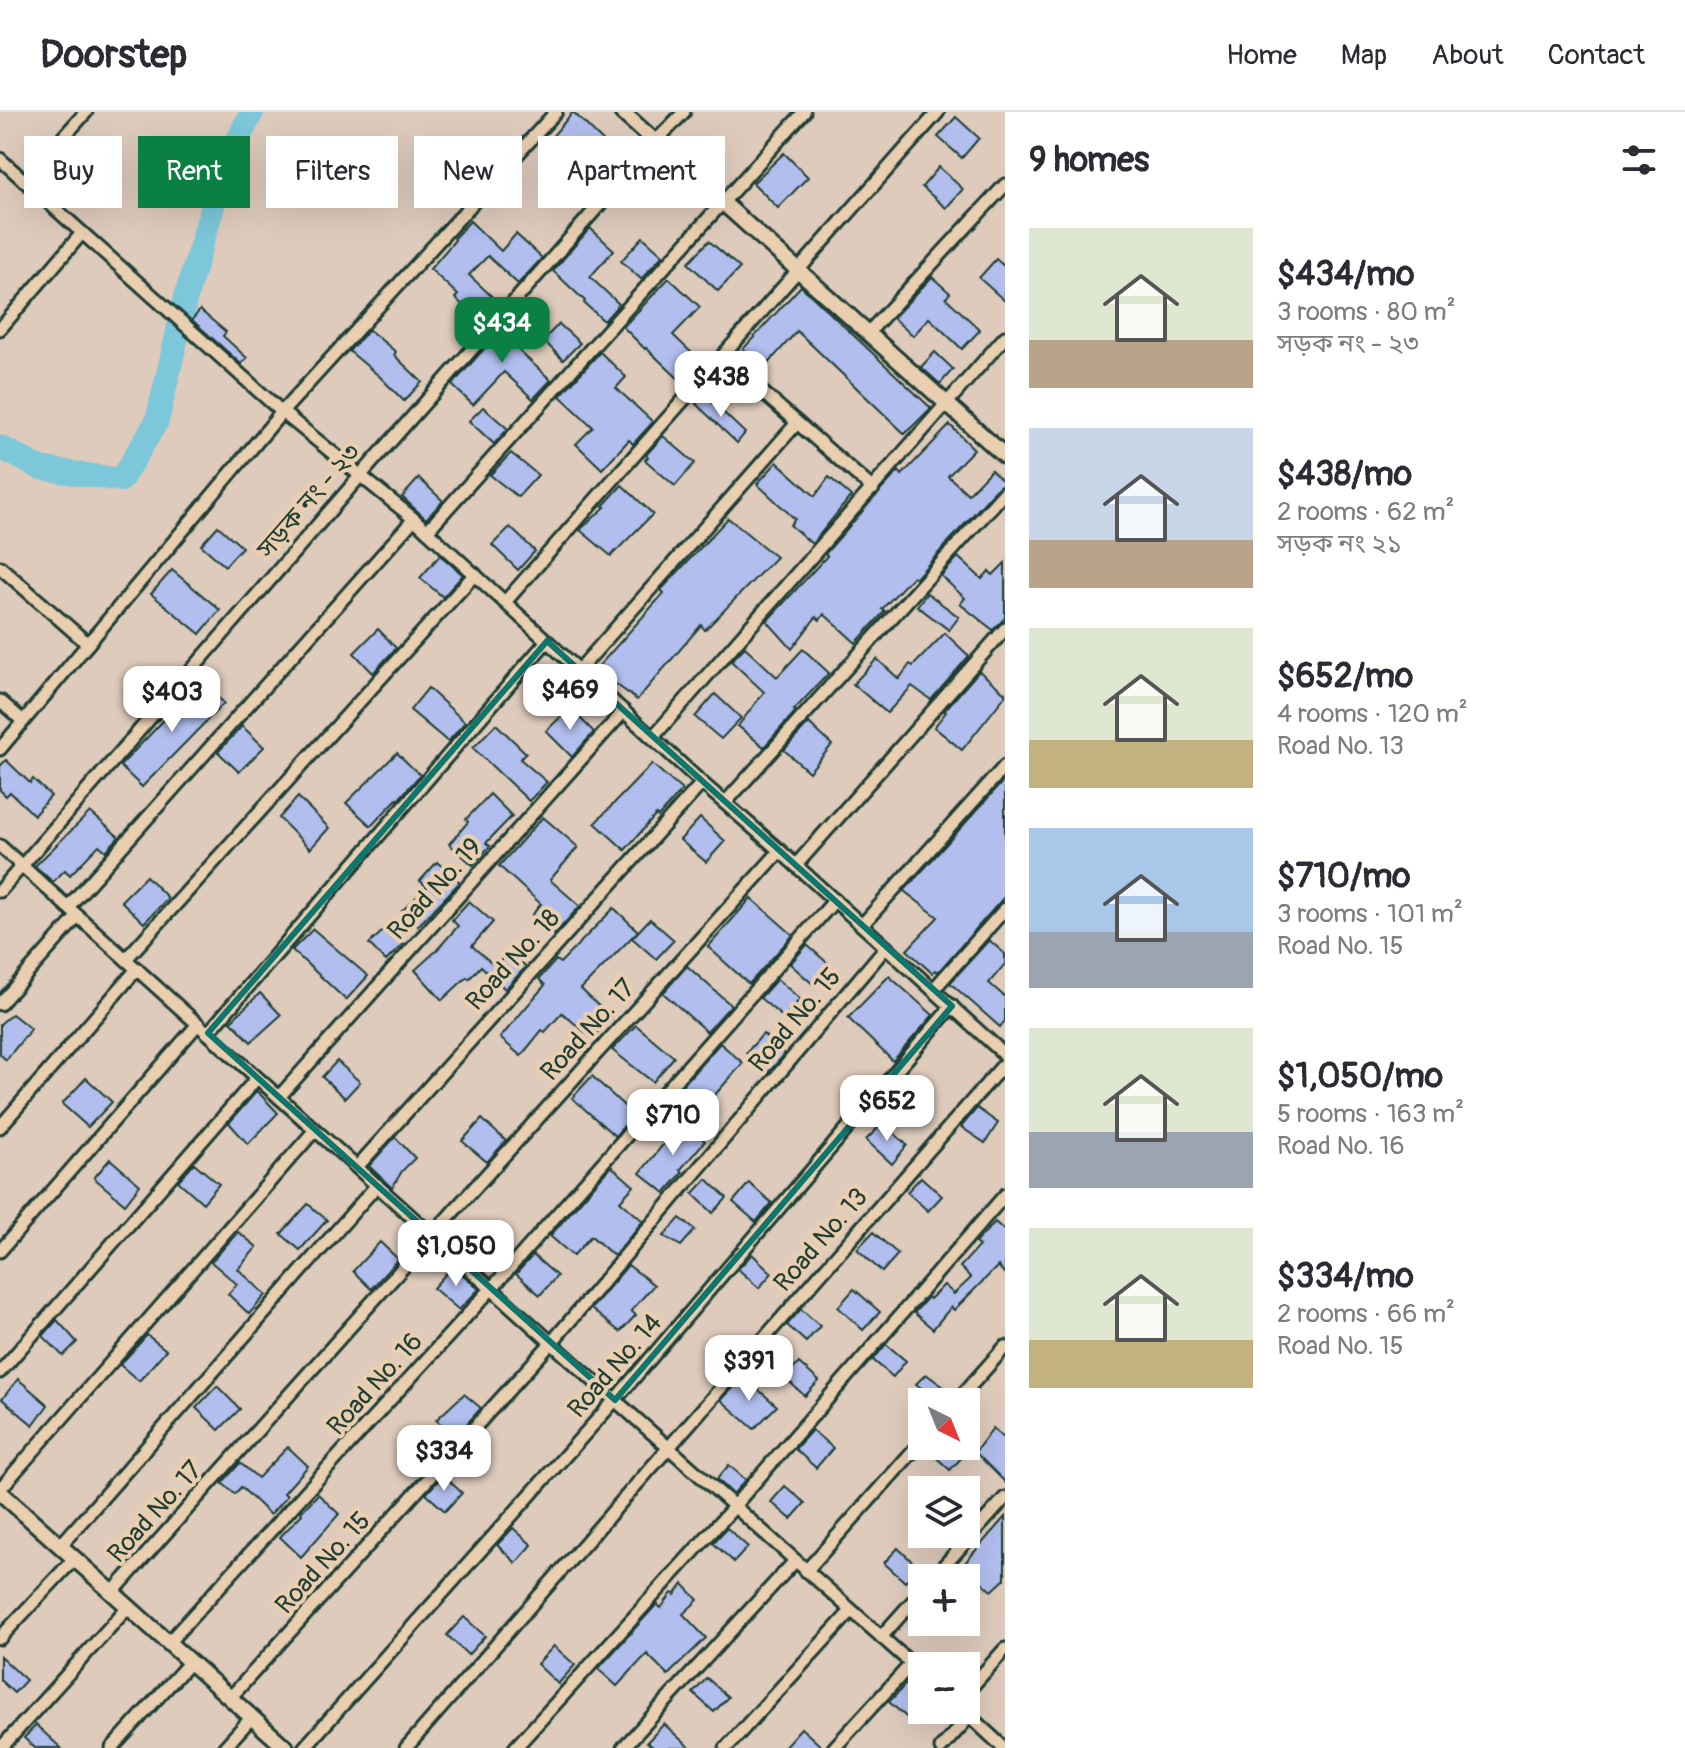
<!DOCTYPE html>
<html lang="en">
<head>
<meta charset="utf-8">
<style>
  body { margin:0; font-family:Pangolin,"Noto Sans Bengali",sans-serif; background:#f2f2f3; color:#2b2b33; height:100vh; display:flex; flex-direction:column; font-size:30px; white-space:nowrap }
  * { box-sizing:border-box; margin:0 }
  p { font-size:26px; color:#7c7c81 }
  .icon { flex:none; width:44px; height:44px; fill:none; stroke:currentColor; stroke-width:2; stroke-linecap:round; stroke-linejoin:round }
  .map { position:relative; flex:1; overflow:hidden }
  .sheet { display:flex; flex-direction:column; background:#fff; width:680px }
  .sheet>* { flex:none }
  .top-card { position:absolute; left:24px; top:24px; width:760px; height:72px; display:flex; gap:16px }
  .needle { width:52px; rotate:137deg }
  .fabs { position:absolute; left:908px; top:1276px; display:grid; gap:16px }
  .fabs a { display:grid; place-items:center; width:72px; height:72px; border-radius:0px; background:#fff; box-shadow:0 8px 32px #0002; font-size:40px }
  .price { position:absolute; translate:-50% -68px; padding:0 18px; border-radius:16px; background:#fff; color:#222; font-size:26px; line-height:52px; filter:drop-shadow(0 2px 4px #0008) }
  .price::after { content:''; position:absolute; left:50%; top:48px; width:24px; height:18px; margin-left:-12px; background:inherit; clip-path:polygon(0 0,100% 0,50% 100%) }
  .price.selected { background:#0b8043; color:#fff }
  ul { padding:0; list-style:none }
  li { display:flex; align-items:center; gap:24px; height:200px; padding:0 24px }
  li span { display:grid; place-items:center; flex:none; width:224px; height:160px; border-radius:0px; color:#555 }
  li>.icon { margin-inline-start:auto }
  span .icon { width:96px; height:96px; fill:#fffc; stroke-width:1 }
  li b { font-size:34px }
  h2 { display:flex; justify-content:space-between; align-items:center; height:96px; padding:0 24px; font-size:34px }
  .chip { padding:0 28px; border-radius:0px; background:#fff; box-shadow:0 8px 32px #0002; font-size:28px; line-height:72px }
  .chip.selected { background:#0b8043; color:#fff }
  header { display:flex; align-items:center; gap:48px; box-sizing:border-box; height:112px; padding:0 40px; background:#fff; border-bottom:2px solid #e1e1e2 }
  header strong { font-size:38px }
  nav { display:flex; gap:44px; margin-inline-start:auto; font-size:28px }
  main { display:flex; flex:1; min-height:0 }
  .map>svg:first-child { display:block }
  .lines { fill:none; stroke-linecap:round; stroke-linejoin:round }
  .river { stroke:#7bc7da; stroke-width:24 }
  .building { fill:#b1beee; stroke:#1f3d34; stroke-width:2 }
  .minor-casing { stroke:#1f3d34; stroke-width:17 }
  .tertiary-casing { stroke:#1f3d34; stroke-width:20 }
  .minor { stroke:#e9ceb0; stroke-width:11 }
  .tertiary { stroke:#e9ceb0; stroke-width:14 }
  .marked { fill:none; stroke:#0f766e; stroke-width:6; stroke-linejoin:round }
  .labels { text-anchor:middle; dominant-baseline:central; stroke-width:8; stroke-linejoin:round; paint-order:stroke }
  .street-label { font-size:26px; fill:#1f3d34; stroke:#e9ceb0 }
</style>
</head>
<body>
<header>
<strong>Doorstep</strong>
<nav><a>Home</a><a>Map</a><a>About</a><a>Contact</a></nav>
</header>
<main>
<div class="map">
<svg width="1005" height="1636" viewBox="0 0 1005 1636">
  <rect width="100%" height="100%" fill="#decbbc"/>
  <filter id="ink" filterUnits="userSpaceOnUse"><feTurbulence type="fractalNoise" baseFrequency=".0125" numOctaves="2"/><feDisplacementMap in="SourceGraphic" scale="16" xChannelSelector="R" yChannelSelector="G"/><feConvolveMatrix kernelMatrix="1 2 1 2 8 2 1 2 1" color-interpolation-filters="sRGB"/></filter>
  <g filter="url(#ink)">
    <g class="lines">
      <!-- river -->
      <path class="river" d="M0,335L40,356L121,368L157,309L187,181L225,53L252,0"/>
    </g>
    <!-- building -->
    <g class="building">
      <path d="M573,0L611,37L586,63L551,26Z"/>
      <path d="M956,5L979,26L962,46L938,25Z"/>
      <path d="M784,41L808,65L778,96L753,71Z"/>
      <path d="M939,55L963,77L946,96L922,75Z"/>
      <path d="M470,109L501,139L516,122L542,146L518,172L488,144L469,163L500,192L483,212L455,186L458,183L430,157L455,128L454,126Z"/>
      <path d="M590,116L614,138L590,165L619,192L604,209L584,191L585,189L553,159Z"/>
      <path d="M643,125L663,143L641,167L621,149Z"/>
      <path d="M709,129L740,156L718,179L688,151Z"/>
      <path d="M996,147L1005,155V189L979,166Z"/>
      <path d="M932,165L950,181L946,186L980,218L962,237L929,206L913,224L893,206Z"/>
      <path d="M669,166L700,195L673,223L700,249L681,269L646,236L645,237L623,215Z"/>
      <path d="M801,174L931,296L905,322L797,219L766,254L743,237Z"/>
      <path d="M200,198L226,220L223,224L247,246L241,252L192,208Z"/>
      <path d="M513,204L533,223L519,239L551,268L533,287L504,260L473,293L452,273Z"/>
      <path d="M559,212L580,231L563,248L543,228Z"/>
      <path d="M369,218L396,240L394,243L422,270L404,289L379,264L349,239Z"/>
      <path d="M600,240L626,265L616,276L653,310L633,332L629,328L602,357L576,332L593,315L560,284Z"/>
      <path d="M935,240L953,257L940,272L921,255Z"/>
      <path d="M705,283L745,321L737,331L696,292Z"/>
      <path d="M483,295L508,317L494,332L469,309Z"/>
      <path d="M950,313L974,337L948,364L968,382L991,358L1005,371L999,374L916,466L913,464L882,497L885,499L856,531L824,502L820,508L816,505L792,537L767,509L827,444L825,442L881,378L899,359L902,363Z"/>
      <path d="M663,324L695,351L675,374L645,348L648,345L646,343Z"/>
      <path d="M511,341L538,363L518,385L490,363Z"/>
      <path d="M777,350L815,384L829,365L851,384L812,432L790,413L795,407L757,372Z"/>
      <path d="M419,366L443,389L426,407L402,385Z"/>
      <path d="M622,373L653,402L611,444L580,418L605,395L603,394Z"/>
      <path d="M728,406L776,445L705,518L701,513L637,588L596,557L664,481L661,478Z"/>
      <path d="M218,414L242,435L225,454L201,433Z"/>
      <path d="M510,415L535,439L518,458L492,433Z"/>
      <path d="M440,443L463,463L443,485L420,466Z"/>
      <path d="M958,445L982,467L989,459L993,463L1005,451V506L993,518L960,492L965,486L941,464Z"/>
      <path d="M172,458L220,498L200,522L151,482Z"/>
      <path d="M927,481L959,505L949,518L917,494Z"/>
      <path d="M378,517L396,536L373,561L354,541Z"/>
      <path d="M945,521L969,544L931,588L912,574L887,601L853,572L877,547L899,567L910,552L913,554Z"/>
      <path d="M745,535L777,565L803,537L829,561L794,598L796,599L764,635L738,614L764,580L731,549Z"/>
      <path d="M979,559L1005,581V584L962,638L934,615L946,600L944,599Z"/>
      <path d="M201,569L224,591L142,675L120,654Z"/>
      <path d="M428,576L465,610L448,630L410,598Z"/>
      <path d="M715,582L741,606L721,627L695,605Z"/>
      <path d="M570,596L594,620L572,645L546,619Z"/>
      <path d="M809,611L832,633L809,660L784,638Z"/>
      <path d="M496,612L526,641L520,647L547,670L529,689L473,636Z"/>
      <path d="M242,614L264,635L239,660L218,640Z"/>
      <path d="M397,641L420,663L398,688L397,687L371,714L346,691Z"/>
      <path d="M6,648L30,671L33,667L51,684L34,703L10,680L6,684L0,678V654Z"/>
      <path d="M652,652L682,678L658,705L656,703L625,738L595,711Z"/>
      <path d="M1005,667V784L938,860L935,858L932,861L907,838L938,805L904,779Z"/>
      <path d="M490,682L512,704L486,731L490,734L473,753L449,732L468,710L466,707Z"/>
      <path d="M298,685L329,716L310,737L279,706Z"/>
      <path d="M90,700L119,725L106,739L99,733L70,763L65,758L53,770L35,754Z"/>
      <path d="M543,705L578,735L550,768L580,794L554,823L532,803L541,792L499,754Z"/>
      <path d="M700,706L725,729L706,750L680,728Z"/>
      <path d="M437,750L460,770L418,814L402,799L427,775L420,769Z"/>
      <path d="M146,764L168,786L144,811L121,789Z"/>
      <path d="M751,786L793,823L749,872L708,835Z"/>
      <path d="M469,789L493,810L472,834L495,854L510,839L526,855L505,877L481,854L469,867L467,865L442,888L415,858L436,839L458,814L452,808Z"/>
      <path d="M614,796L638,819L581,877L611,906L592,926L562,901L545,920L542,918L521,944L500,926L545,873L539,867L556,848L560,851Z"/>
      <path d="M650,807L674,828L656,847L632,826Z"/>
      <path d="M387,815L403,832L386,849L369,832Z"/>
      <path d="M313,817L368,864L346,888L292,838Z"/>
      <path d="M989,828L1005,842V852L989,871L1005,885V909L1000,915L950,871Z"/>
      <path d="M807,833L831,854L814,873L790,852Z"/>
      <path d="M687,854L731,893L707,920L663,881Z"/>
      <path d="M889,864L933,903L893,949L848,906Z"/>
      <path d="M777,867L800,887L784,906L760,886Z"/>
      <path d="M260,881L281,903L251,930L231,909Z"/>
      <path d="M12,902L31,917L6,948L0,942V912Z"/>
      <path d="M636,913L674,945L653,970L612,938Z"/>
      <path d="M763,922L785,942L768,961L746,941Z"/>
      <path d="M720,931L743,951L698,1002L675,982Z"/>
      <path d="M337,949L360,970L345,986L322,965Z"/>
      <path d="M592,964L634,1003L615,1024L572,986Z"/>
      <path d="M86,966L112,990L88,1015L62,992Z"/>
      <path d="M257,979L278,1001L248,1032L229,1011Z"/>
      <path d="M977,996L998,1011L985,1031L961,1015Z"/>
      <path d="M482,1007L506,1029L487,1050L462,1029Z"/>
      <path d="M682,1008L705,1029L680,1058L683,1060L665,1081L640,1061L666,1029L664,1027Z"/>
      <path d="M883,1011L907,1033L892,1052L866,1028Z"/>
      <path d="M395,1025L415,1046L402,1059L392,1076L369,1054Z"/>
      <path d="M110,1047L140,1073L125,1092L94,1066Z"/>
      <path d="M194,1051L219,1072L203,1091L178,1069Z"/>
      <path d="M611,1054L634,1074L620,1089L643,1109L614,1144L591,1124L573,1144L550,1124Z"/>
      <path d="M921,1065L942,1084L928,1099L907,1080Z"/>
      <path d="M707,1067L727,1086L713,1101L693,1082Z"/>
      <path d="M749,1071L772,1091L756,1110L733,1090Z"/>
      <path d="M308,1092L327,1108L300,1138L281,1122Z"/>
      <path d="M680,1106L695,1118L681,1134L664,1124Z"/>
      <path d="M995,1110L1005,1119V1162L998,1154L954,1198L951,1195L933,1217L914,1201L928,1185L930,1187L944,1173L954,1182L971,1166L960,1155L979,1134L975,1131Z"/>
      <path d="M238,1120L257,1135L238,1157L266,1183L249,1202L228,1182L237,1172L211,1150Z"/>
      <path d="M873,1120L898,1142L882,1160L857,1137Z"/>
      <path d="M380,1130L398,1147L371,1177L353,1159Z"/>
      <path d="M752,1142L772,1161L759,1176L738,1157Z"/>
      <path d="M533,1143L557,1164L540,1183L516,1162Z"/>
      <path d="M628,1153L654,1173L631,1199L636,1203L620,1220L591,1197Z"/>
      <path d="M453,1154L479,1177L459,1198L433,1176Z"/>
      <path d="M854,1177L880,1200L863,1218L838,1195Z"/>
      <path d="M801,1197L820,1214L806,1230L787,1213Z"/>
      <path d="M57,1208L77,1230L63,1244L43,1224Z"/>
      <path d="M147,1223L166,1238L139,1269L120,1253Z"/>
      <path d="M886,1232L906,1249L893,1265L873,1248Z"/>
      <path d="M799,1251L819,1269L805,1284L785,1266Z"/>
      <path d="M926,1262L952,1281L944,1290H940L916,1272Z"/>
      <path d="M744,1265L777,1294L754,1317L721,1288Z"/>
      <path d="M18,1267L48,1293L33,1313L2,1287Z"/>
      <path d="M217,1274L240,1297L219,1318L196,1296Z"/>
      <path d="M464,1282L481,1296L456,1324L436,1308Z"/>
      <path d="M993,1316L1005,1327V1370L975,1340Z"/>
      <path d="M812,1318L833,1336L816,1356L795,1337Z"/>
      <path d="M929,1334H960L967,1340L950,1358L927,1337Z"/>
      <path d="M288,1335L308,1354L284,1381L287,1384L270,1403L241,1375L235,1382L222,1371L240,1351L258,1366Z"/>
      <path d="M729,1353L746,1368L733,1382L717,1367Z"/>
      <path d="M443,1363L462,1381L445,1399L426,1382Z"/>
      <path d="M785,1374L805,1391L791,1407L771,1390Z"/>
      <path d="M318,1382L339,1402L301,1445L280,1425L302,1402L301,1400Z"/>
      <path d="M1005,1405V1467L992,1479L963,1453Z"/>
      <path d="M513,1416L532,1433L516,1451L497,1433Z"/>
      <path d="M727,1416L748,1435L734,1450L713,1431Z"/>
      <path d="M898,1436L918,1455L905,1470L884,1451Z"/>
      <path d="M683,1472L698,1488L683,1502L706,1526L668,1563L647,1542L617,1574L598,1557L657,1492L661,1496L672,1481L675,1483Z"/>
      <path d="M464,1505L485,1524L468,1543L447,1523Z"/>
      <path d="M554,1534L575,1553L558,1572L537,1552Z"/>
      <path d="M0,1544L26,1568L14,1581L0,1568Z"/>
      <path d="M707,1566L728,1585L714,1600L693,1581Z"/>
      <path d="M906,1572L922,1587V1599L912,1610L889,1590Z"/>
      <path d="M664,1612L690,1636H654L647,1630Z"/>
      <path d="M36,1613L61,1636H35L24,1626Z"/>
      <path d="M801,1616L823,1636H783Z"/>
    </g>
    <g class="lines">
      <defs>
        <g id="minor">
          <path d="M0,47L282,300L414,407L702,671L780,739L1005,943"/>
          <path d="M24,69L86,0"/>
          <path d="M0,217L82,121"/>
          <path d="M868,221L1005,73"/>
          <path d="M722,245L873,377"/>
          <path d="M427,419L804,0"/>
          <path d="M0,455L88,532"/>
          <path d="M505,490L938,0"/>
          <path d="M579,558L797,311"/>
          <path d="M0,589L23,609"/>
          <path d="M653,625L1005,225"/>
          <path d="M0,637L282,300L556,0"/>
          <path d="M725,691L1005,380"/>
          <path d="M0,734L615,1288L922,1561"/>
          <path d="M796,753L1005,517"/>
          <path d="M0,779L361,363L655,30L684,0"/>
          <path d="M68,795L414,407"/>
          <path d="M862,813L1005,654"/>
          <path d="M126,847L475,462"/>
          <path d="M933,878L1005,797"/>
          <path d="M0,892L78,804"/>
          <path d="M208,921L547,529"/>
          <path d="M279,985L624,599"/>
          <path d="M0,1015L137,857"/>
          <path d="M357,1055L702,671"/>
          <path d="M0,1139L198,912"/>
          <path d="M0,1260L257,966"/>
          <path d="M956,1290L1005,1235"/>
          <path d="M0,1377L315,1018"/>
          <path d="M734,1394L1005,1083"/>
          <path d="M60,1434L377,1073"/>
          <path d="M806,1459L922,1329"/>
          <path d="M933,1466L1005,1386"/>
          <path d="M112,1481L432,1123L780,739"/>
          <path d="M881,1525L922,1479"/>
          <path d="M0,1526L74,1447"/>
          <path d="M168,1531L492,1176L835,788"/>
          <path d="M966,1581L1005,1537"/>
          <path d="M230,1586L552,1230L886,835"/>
          <path d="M963,1598L1004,1636"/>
          <path d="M1,1636L128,1495"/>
          <path d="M112,1636L190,1550"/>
          <path d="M224,1636L252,1605"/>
          <path d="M304,1636L615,1288L952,894"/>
          <path d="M406,1636L1005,951"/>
          <path d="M515,1636L734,1395"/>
          <path d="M623,1636L795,1449"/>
          <path d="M726,1636L851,1499"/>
          <path d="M834,1636L912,1551"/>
          <path d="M941,1636L970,1604"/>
        </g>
        <g id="tertiary">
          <path d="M622,0L1005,344"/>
          <path d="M0,1380L286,1636"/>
        </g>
      </defs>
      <!-- minor casing -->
      <use href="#minor" class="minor-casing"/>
      <!-- tertiary casing -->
      <use href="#tertiary" class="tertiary-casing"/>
      <!-- minor -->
      <use href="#minor" class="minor"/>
      <!-- tertiary -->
      <use href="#tertiary" class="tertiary"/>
    </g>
  </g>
  <!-- marked area -->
  <path class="marked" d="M547,529L952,894L615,1288L208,921Z"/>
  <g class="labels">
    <!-- street labels -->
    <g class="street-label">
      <text transform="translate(309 389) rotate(-49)">সড়ক নং - ২৩</text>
      <text transform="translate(435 777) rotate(-48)">Road No. 19</text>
      <text transform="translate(513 848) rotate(-48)">Road No. 18</text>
      <text transform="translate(795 908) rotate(-50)">Road No. 15</text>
      <text transform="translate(588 918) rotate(-48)">Road No. 17</text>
      <text transform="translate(821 1128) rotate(-49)">Road No. 13</text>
      <text transform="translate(615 1254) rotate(-49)">Road No. 14</text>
      <text transform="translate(375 1272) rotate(-48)">Road No. 16</text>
      <text transform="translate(155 1400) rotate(-48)">Road No. 17</text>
      <text transform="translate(323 1451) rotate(-48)">Road No. 15</text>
    </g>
  </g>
</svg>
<div class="fabs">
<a><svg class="needle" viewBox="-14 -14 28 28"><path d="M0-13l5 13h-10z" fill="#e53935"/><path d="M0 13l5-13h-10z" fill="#7c7c81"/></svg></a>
<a><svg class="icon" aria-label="layers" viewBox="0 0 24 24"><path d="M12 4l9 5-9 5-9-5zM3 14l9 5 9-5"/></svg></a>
<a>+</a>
<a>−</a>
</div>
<b class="price selected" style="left:502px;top:253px">$434</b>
<b class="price" style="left:721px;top:307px">$438</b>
<b class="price" style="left:570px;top:620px">$469</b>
<b class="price" style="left:172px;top:622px">$403</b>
<b class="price" style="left:887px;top:1031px">$652</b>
<b class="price" style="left:673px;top:1045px">$710</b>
<b class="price" style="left:456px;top:1176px">$1,050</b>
<b class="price" style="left:749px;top:1291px">$391</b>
<b class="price" style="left:444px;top:1381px">$334</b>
<div class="top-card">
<a class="chip">Buy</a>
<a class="chip selected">Rent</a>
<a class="chip">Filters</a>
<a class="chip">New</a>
<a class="chip">Apartment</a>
</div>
</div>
<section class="sheet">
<h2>9 homes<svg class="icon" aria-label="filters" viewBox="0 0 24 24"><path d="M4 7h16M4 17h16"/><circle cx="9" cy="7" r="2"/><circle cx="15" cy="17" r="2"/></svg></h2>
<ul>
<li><span style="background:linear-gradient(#dfe7d0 70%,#b9a48a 0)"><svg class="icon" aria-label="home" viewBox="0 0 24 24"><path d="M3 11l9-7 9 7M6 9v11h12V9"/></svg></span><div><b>$434/mo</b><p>3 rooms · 80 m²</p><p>সড়ক নং - ২৩</p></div></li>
<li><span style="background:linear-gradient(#c9d6e8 70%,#b9a48a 0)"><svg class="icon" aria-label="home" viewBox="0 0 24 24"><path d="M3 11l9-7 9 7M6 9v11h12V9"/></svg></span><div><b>$438/mo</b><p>2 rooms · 62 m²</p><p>সড়ক নং ২১</p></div></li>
<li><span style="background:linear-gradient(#dfe7d0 70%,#c2b280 0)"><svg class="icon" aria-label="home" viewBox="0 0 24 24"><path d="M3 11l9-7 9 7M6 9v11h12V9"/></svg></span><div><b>$652/mo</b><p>4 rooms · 120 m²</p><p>Road No. 13</p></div></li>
<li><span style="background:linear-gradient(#a9c7e8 65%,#9aa5b1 0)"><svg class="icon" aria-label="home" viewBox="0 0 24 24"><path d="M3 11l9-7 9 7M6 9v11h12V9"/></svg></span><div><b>$710/mo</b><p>3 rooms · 101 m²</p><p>Road No. 15</p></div></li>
<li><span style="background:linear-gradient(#dfe7d0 65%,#9aa5b1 0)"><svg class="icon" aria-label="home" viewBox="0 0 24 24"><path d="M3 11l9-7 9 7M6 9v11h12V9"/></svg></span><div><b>$1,050/mo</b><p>5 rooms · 163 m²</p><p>Road No. 16</p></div></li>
<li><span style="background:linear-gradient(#dfe7d0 70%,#c2b280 0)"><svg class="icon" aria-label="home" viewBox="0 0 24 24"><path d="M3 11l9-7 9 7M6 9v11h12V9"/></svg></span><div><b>$334/mo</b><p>2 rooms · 66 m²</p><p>Road No. 15</p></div></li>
</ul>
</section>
</main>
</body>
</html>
